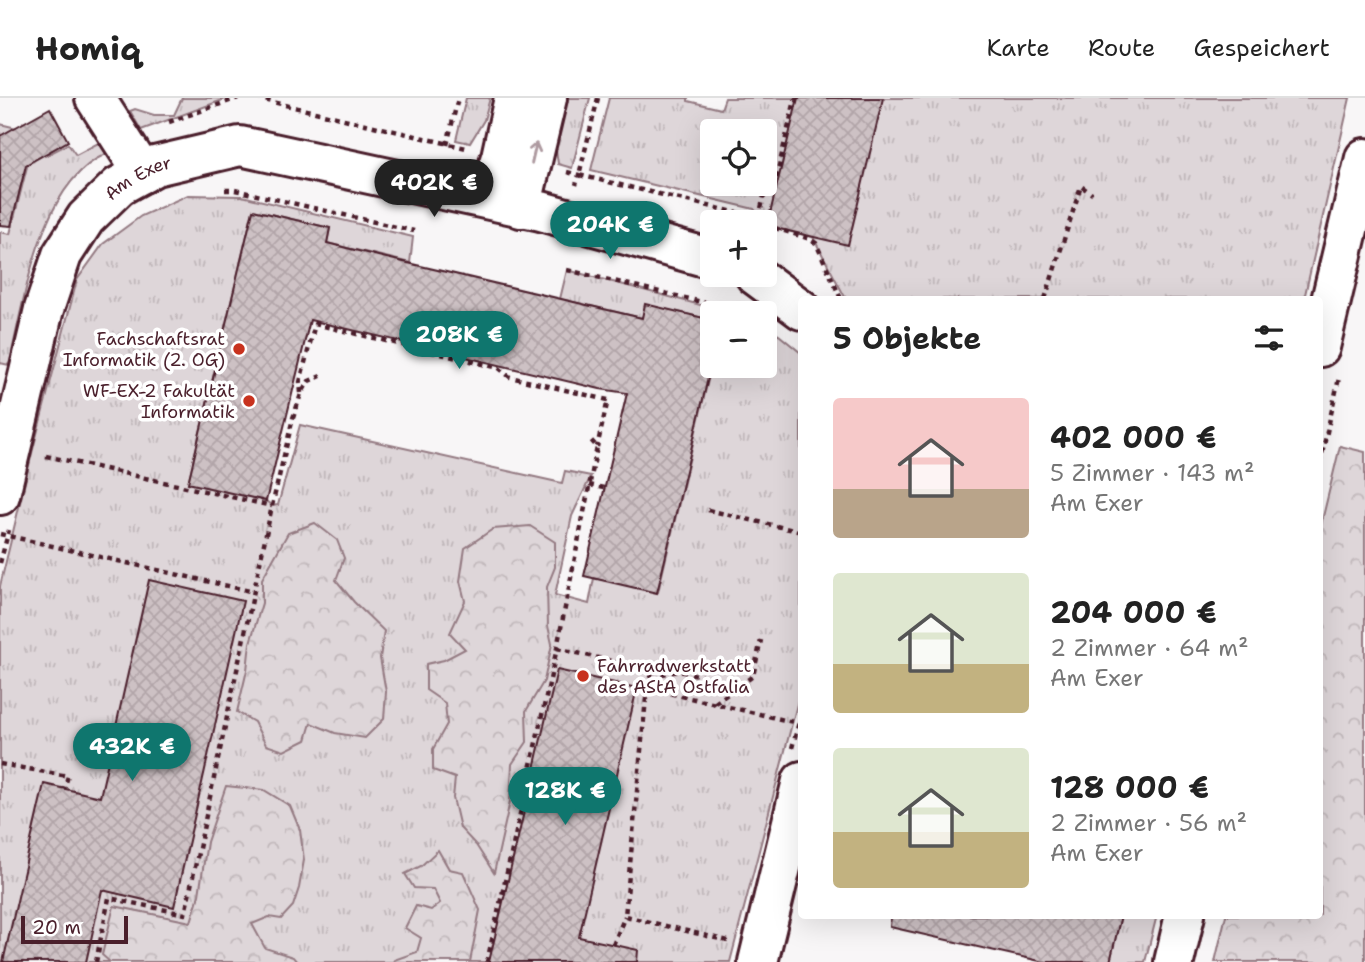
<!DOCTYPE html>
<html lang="de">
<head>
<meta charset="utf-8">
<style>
  body { margin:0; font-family:"Shantell Sans",sans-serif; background:#f6f6f6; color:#222; height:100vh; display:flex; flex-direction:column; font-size:26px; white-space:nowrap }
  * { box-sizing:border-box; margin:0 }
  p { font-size:23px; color:#767676 }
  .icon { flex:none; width:38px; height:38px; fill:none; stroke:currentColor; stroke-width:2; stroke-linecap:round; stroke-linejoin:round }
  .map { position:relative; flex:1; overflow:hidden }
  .sheet { position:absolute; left:798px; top:198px; width:525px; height:623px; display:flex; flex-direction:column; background:#fff; border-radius:7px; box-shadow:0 7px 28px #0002 }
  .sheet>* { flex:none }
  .tools { position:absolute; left:700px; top:21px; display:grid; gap:14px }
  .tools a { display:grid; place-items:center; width:77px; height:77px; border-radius:7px; background:#fff; box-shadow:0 7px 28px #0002; font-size:35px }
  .scale { position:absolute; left:21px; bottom:18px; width:107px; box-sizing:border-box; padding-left:7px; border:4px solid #4a1f2b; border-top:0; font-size:19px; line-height:24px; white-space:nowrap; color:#4a1f2b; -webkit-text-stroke:5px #fff; paint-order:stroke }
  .price { position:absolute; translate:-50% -60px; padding:0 16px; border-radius:24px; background:#0f766e; color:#fff; font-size:23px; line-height:46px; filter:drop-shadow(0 2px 4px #0008) }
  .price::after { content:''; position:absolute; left:50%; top:42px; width:21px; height:16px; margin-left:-10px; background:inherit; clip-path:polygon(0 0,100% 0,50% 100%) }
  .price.current { background:#222; color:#fff }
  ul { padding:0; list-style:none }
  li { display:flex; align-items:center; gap:21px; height:175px; padding:0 35px }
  li span { display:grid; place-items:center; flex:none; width:196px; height:140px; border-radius:7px; color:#555 }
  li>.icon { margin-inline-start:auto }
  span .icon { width:84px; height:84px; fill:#fffc; stroke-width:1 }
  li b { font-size:30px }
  h2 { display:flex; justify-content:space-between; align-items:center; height:84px; padding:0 35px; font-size:30px }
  header { display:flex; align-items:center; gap:42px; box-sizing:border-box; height:98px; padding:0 35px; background:#fff; border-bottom:2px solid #e0e0e0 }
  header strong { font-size:33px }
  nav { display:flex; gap:38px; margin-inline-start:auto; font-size:24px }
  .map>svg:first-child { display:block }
  .grass { fill:url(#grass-tufts); stroke:#947a82; stroke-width:2; fill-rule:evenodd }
  .forest { fill:url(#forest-crowns); stroke:#947a82; stroke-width:2 }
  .building { fill:url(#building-cross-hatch); stroke:#4a1f2b; stroke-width:2 }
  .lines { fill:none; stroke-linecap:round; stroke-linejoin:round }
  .minor-casing { stroke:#4a1f2b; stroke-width:44 }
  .major-casing { stroke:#4a1f2b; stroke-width:44 }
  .path { stroke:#4a1f2b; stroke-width:4.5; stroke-dasharray:5 5; stroke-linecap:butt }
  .minor { stroke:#fff; stroke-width:38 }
  .major { stroke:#fff; stroke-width:38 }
  .oneway { stroke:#ae9aa0 }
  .poi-dot { fill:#c8321e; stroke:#fff; stroke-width:2.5 }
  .labels { text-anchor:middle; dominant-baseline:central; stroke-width:7; stroke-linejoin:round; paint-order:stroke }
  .street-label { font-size:18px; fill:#4a1f2b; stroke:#fff }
  .poi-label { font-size:18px; fill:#4a1f2b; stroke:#fff; text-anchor:end }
</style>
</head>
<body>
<header>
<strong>Homiq</strong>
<nav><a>Karte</a><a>Route</a><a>Gespeichert</a></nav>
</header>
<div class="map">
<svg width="1365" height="864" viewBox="0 0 1365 864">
  <defs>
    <pattern id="grass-tufts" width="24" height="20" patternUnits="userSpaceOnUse" patternTransform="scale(1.75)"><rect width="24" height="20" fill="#ded6d9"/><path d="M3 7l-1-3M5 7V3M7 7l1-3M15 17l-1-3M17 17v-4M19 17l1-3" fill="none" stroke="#c0b7ba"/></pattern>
    <pattern id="forest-crowns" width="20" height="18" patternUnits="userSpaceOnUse" patternTransform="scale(1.75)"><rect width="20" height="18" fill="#ded6d9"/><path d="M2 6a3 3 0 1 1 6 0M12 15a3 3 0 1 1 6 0" fill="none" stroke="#c0b7ba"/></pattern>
    <pattern id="building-cross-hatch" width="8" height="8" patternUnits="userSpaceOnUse" patternTransform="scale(1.75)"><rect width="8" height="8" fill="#cdc1c4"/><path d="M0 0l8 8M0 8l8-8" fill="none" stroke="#b2a5a9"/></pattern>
  </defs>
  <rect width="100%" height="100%" fill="#f8f6f7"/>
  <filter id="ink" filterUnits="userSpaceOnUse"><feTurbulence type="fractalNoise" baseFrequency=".0143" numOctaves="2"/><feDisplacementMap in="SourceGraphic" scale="14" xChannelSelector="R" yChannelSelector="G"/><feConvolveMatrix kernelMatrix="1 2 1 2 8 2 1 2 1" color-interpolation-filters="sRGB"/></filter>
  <g filter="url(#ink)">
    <!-- grass -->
    <g class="grass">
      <path d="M182,0H228L141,32L130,13L135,11L154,17H174Z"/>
      <path d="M466,0H490L484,22L470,45L456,42Z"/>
      <path d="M566,0H590L572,70L558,66L555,45Z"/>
      <path d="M609,0H688V3L721,11L725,0H1350L1304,201H846L813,139L767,128L754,111L591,72ZM712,33H765V86H712Z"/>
      <path d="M23,25L45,58L68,46L76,57L100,44L106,56C39,85 24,204 9,267L0,265V134L10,136L31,53L0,43V26L21,31Z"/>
      <path d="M188,97L242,98L413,139L410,165L327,145L330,130L253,112L188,385L266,403L272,408L278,407L300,327L562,385L565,373L591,378L572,418L555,497L589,506L594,480L658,494L712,265V268H765V230L779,237L801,255V591L730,864H0V488L32,355L77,182L103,146L141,118Z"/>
      <path d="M567,172L731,215H712V222L646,207L642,220L560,201Z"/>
      <path d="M1121,817H1157L1145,864H1110Z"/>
    </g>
    <!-- forest -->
    <g class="forest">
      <path d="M1340,348L1365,354V864H1215L1226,817H1320V431Z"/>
      <path d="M315,425L337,442L344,460L336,482L354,504L384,533L380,560L386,594L384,621L365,640L335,635L311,625L306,642L284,653L266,647L254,624L237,614L247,572L250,545L262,505V481L288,435Z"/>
      <path d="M530,428L555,444V469L547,489L548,528L552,546L544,583L526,613L527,644L512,666L510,703L494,775L476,747L460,730L453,700L455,680L433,672V651L447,626L445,605L426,592V566L444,562L465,551L450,535L465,503L460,483L465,450L493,431Z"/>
      <path d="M226,688L264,692L290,708L300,732L304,762L299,790L293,808L281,821L269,819L252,826L265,850L293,859L297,864H110L102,857L114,808L191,824L199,797L207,744Z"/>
      <path d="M438,752L449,771L463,774L480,812L470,864H393L394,862L417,854L421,840L405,830L416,808L431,812L440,805L433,791L414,790L405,776L421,768Z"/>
    </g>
    <!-- building -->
    <g class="building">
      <path d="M798,0H883L848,147L767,128Z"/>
      <path d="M50,10L68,43L26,67L11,128L0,127V38Z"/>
      <path d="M253,112L330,130L327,145L378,158L642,220L645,206L712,222V263L657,495L584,478L627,295L600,291L310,222L266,403L188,385Z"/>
      <path d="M149,482L243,503L174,809L102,792L86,864H3L44,686L100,699Z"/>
      <path d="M557,572L637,590L579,839L638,852L637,864H489Z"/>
      <path d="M891,817H1121L1110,864H1044L890,829Z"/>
    </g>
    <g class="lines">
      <defs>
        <g id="minor">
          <path d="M95,0L143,75"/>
          <path d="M487,101L501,59L514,0"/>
          <path d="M521,110L547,0"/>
          <path d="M755,177L802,212"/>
          <path id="s1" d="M0,397L44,211L62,157L86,120L119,88L155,68L240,48L541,113L712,161"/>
          <path d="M758,864L802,683"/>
        </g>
        <g id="major">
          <path d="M1320,249L1365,60"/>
          <path d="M1174,864L1185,817"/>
        </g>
      </defs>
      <!-- minor casing -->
      <use href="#minor" class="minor-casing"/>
      <!-- major casing -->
      <use href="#major" class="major-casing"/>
      <!-- path -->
      <g class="path">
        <path d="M256,0L466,50"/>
        <path d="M598,0L579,77L759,120L762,124"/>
        <path d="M169,24L238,0"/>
        <path d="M447,47L458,0"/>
        <path d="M567,74L579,77L576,87"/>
        <path d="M225,92H235L414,133"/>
        <path d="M759,120L767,84L775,85L795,2H798"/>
        <path d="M765,127L807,140L816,145L841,201"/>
        <path d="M567,172L736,212"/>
        <path d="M1045,201L1081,88L1092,96"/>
        <path d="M301,295L300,284L315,226L499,270L510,279L608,302L597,349"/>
        <path d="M46,358L272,408"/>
        <path d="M1320,365L1339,280"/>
        <path d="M589,387L604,390"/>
        <path d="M708,412L802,434"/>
        <path d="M0,436L254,494"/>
        <path d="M0,465L9,432"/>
        <path d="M557,550L652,573L647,590L802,626"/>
        <path d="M652,573L662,576L679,573L702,578"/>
        <path d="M647,590L625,818L728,843"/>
        <path d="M715,605L753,578L761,542"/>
        <path d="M792,650L802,613"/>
        <path d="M0,666L68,678L64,691"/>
        <path d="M613,847L625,818"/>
        <path d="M96,864L109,800L185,816L272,408L293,320L301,296L309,283L321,278"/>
        <path d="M487,864L557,550L597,349L589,340"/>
      </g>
      <!-- minor -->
      <use href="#minor" class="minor"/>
      <!-- major -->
      <use href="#major" class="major"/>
    </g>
    <!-- one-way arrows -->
    <defs><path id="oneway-shaft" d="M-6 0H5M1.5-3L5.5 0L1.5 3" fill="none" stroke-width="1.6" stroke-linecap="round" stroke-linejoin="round" transform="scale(1.75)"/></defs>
    <use class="oneway" href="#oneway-shaft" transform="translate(534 55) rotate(-77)"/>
  </g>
  <!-- markers -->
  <g class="poi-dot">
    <circle cx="239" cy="251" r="7"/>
    <circle cx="249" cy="303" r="7"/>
    <circle cx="583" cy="578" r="7"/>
  </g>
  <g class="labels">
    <!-- street labels -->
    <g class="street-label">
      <text stroke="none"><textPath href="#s1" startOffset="359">Am Exer</textPath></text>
    </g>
    <!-- poi labels -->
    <g class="poi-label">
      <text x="225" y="241">Fachschaftsrat<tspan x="225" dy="21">Informatik (2. OG)</tspan></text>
      <text x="235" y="293">WF-EX-2 Fakultät<tspan x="235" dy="21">Informatik</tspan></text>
      <text x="597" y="568" text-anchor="start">Fahrradwerkstatt<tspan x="597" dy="21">des AStA Ostfalia</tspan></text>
    </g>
  </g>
</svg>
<div class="tools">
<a><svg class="icon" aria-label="locate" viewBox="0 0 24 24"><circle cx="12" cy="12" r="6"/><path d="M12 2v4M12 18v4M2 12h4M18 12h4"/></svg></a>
<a>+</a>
<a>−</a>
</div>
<div class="scale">20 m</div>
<b class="price current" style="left:434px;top:121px">402K €</b>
<b class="price" style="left:610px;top:163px">204K €</b>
<b class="price" style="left:459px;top:273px">208K €</b>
<b class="price" style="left:132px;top:685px">432K €</b>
<b class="price" style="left:565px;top:729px">128K €</b>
<section class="sheet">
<h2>5 Objekte<svg class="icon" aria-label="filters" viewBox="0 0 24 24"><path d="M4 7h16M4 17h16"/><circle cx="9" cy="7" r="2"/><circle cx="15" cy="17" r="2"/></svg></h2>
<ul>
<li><span style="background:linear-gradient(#f6c9c9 65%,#b9a48a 0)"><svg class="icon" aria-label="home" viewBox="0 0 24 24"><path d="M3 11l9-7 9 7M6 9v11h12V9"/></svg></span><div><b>402 000 €</b><p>5 Zimmer · 143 m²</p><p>Am Exer</p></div></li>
<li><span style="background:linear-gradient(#dfe7d0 65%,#c2b280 0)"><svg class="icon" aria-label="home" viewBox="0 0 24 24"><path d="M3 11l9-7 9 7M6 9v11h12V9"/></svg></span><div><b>204 000 €</b><p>2 Zimmer · 64 m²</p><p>Am Exer</p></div></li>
<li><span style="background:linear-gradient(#dfe7d0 60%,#c2b280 0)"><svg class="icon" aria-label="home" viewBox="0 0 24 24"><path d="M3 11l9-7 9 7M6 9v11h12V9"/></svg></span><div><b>128 000 €</b><p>2 Zimmer · 56 m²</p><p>Am Exer</p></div></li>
</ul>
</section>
</div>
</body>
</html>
